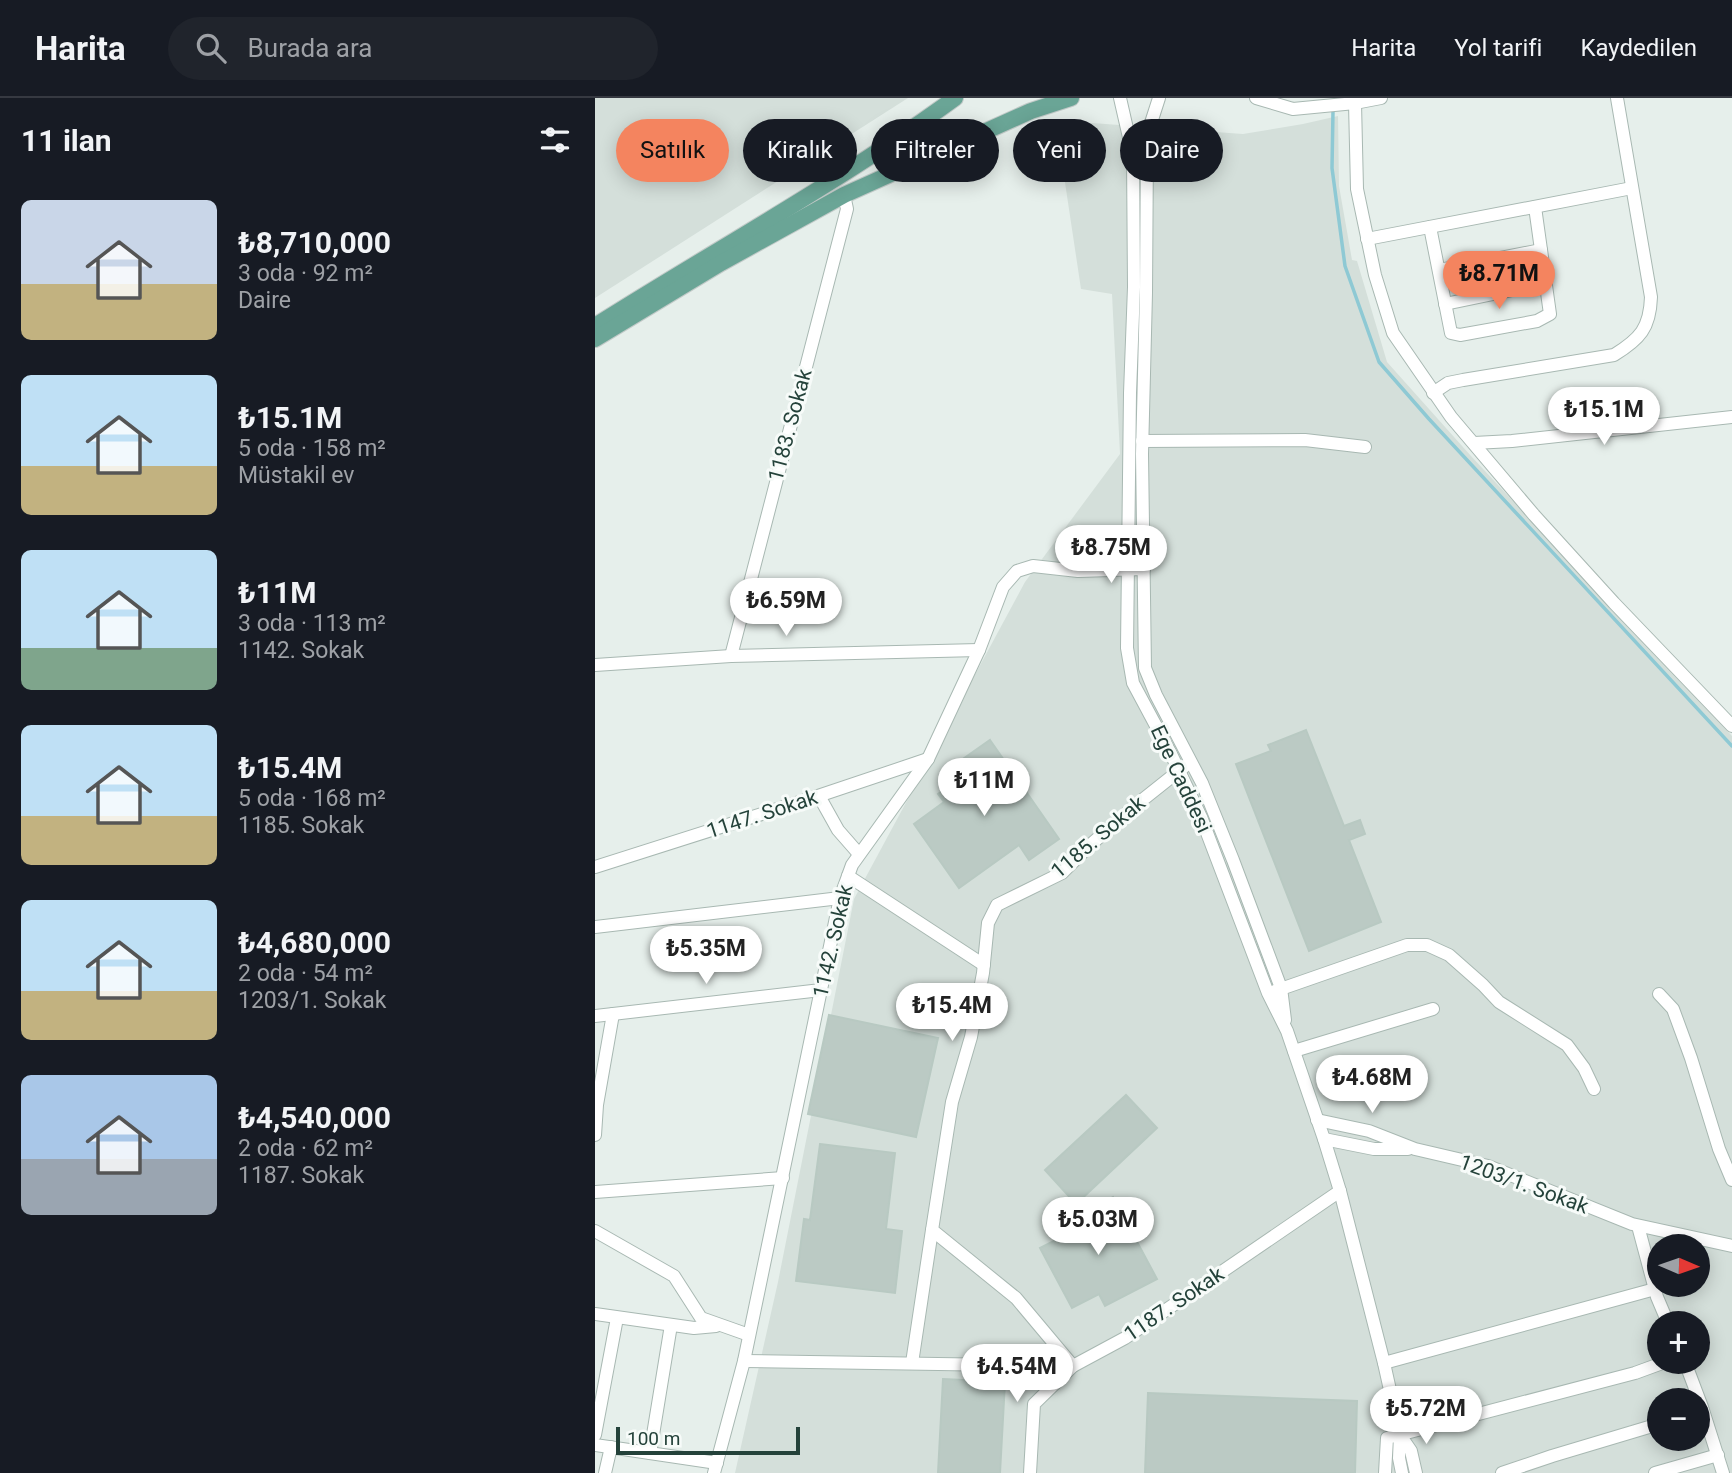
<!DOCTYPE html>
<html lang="tr">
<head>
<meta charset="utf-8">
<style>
  body { margin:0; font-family:Roboto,sans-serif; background:#20242c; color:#f1f3f6; height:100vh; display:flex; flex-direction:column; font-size:26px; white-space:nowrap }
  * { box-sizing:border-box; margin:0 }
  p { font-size:23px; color:#9ea1a6 }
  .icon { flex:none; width:38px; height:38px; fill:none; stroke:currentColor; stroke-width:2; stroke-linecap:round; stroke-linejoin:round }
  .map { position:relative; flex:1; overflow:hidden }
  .drawer { display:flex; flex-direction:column; background:#171b24; width:595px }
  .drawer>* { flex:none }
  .top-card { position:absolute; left:21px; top:21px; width:665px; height:63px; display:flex; gap:14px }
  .needle { width:46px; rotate:92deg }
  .controls { position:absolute; left:1052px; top:1136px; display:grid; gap:14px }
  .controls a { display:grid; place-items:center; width:63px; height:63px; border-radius:50%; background:#171b24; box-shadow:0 4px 18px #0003; font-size:35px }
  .scale { position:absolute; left:21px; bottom:18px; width:184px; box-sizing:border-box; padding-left:7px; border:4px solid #24423a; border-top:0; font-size:19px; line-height:24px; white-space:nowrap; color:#24423a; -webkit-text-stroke:5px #f7fbf9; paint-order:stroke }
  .price { position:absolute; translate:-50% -60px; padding:0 16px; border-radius:24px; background:#fff; color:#222; font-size:23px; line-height:46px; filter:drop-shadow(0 2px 4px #0008) }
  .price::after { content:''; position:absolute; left:50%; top:42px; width:21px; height:16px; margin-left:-10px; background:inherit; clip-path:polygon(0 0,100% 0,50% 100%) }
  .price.on { background:#f4845f; color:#111 }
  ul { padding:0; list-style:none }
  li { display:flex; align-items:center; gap:21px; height:175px; padding:0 21px }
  li span { display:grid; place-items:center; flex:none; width:196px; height:140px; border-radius:10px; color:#555 }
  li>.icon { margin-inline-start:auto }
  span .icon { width:84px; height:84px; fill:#fffc; stroke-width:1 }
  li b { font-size:30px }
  h2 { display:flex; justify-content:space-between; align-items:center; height:84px; padding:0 21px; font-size:30px }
  .tag { padding:0 24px; border-radius:32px; background:#171b24; box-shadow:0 4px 18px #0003; font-size:24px; line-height:63px }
  .tag.on { background:#f4845f; color:#111 }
  header { display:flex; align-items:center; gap:42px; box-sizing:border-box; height:98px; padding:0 35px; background:#171b24; border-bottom:2px solid #363941 }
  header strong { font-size:33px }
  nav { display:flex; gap:38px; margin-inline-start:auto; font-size:24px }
  .search { width:490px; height:63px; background:#20242c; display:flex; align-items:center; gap:18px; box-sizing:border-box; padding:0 24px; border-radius:38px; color:#9ea1a6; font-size:26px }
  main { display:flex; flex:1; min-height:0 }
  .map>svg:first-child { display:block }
  .built { fill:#d4dfda; fill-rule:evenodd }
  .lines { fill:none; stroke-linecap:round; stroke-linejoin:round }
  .stream { stroke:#8ec9d4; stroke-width:3.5 }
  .building { fill:#bbcac4; stroke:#b8c9c2; stroke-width:2 }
  .minor-casing { stroke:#a8b8b2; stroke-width:14 }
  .major-casing { stroke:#c2cac8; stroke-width:18 }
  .minor { stroke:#fff; stroke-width:12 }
  .major { stroke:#6aa596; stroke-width:16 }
  .labels { text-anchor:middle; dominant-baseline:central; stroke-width:6; stroke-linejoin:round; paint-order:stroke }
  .street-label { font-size:21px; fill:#24423a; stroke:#f7fbf9 }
</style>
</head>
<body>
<header>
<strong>Harita</strong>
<div class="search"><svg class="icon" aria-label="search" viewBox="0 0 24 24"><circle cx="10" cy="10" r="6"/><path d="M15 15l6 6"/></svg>Burada ara</div>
<nav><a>Harita</a><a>Yol tarifi</a><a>Kaydedilen</a></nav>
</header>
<main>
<section class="drawer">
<h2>11 ilan<svg class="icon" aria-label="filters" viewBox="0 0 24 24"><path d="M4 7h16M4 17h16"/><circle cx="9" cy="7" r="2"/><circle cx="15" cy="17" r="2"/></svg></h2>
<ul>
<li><span style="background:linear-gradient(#c9d6e8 60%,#c2b280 0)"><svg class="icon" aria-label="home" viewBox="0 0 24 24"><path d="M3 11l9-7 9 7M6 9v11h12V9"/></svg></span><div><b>₺8,710,000</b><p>3 oda · 92 m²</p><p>Daire</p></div></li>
<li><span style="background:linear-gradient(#bfe0f5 65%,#c2b280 0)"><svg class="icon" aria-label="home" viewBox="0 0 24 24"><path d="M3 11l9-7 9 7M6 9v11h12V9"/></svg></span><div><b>₺15.1M</b><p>5 oda · 158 m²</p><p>Müstakil ev</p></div></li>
<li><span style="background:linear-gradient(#bfe0f5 70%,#7fa58c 0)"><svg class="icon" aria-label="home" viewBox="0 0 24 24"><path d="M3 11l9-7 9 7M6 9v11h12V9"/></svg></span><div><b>₺11M</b><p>3 oda · 113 m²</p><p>1142. Sokak</p></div></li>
<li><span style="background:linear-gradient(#bfe0f5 65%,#c2b280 0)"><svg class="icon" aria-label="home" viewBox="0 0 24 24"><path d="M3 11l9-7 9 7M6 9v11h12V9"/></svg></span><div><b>₺15.4M</b><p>5 oda · 168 m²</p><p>1185. Sokak</p></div></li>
<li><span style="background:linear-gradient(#bfe0f5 65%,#c2b280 0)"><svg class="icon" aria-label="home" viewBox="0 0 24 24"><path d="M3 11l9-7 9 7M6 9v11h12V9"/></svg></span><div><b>₺4,680,000</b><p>2 oda · 54 m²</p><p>1203/1. Sokak</p></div></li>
<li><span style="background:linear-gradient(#a9c7e8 60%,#9aa5b1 0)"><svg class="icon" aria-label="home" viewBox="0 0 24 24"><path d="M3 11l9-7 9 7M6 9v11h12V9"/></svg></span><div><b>₺4,540,000</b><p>2 oda · 62 m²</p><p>1187. Sokak</p></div></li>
</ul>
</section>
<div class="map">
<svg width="1137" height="1375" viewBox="0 0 1137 1375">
  <rect width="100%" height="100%" fill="#e6efeb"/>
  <!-- built -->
  <g class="built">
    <path d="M0,0H313L0,200Z"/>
    <path d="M743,18L744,88L757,162L762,163L792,264L876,358L1137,638V1375H140L183,1184L259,801L430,484L525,356L517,196L486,191L463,38L497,25L648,36L708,26ZM1064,1148H1102V1186H1064ZM1064,1225H1102V1264H1064ZM1064,1302H1102V1340H1064Z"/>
  </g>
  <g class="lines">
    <!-- stream -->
    <path class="stream" d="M738,13L737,70L750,168L784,264L834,321L1137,648"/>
  </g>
  <!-- building -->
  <g class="building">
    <path d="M711,632L749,728L765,722L770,736L754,742L786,824L714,853L641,666L676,653L673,647Z"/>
    <path d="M395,642L464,741L434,762L424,747L364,790L319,726L349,704L343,696L373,675L365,663Z"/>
    <path d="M234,917L343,940L321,1039L213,1016Z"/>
    <path d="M531,997L562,1030L481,1106L450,1072Z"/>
    <path d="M225,1046L300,1055L291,1131L307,1133L300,1195L201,1183L209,1121L215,1122Z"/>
    <path d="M518,1099L562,1181L510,1208L504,1196L477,1210L445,1150L473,1136L467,1126Z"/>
    <path d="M348,1281L410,1284L405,1375H343Z"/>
    <path d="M553,1295L762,1303L760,1375H550Z"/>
  </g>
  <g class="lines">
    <defs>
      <g id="minor">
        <path d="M525,0L538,57L539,189L535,295L532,550L538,585L576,656L606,719L673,895L692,933L729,1041L745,1093L789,1265L805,1337L804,1360L807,1375"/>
        <path d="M564,0L555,28L552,46L551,195L547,356L550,570L561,597L607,685L638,762L686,890L690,922"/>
        <path d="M661,0L698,11L760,5L786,0"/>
        <path d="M760,5L762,91L780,177L798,235L856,319L939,417L1019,505L1137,628"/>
        <path d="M835,129L856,235L865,237L942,223L955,216L940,109"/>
        <path d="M772,141L1037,90"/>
        <path d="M844,172L946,152"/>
        <path d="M850,206L951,185"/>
        <path d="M838,295L853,285L868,282L1019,257C1045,241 1055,230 1056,199L1022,0"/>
        <path d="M547,343L710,342L770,349"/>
        <path d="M879,345L917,343L1137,319"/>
        <path d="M136,558L252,111L249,97"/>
        <path d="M0,567L136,558L384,552"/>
        <path d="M224,698L243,732L264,756"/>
        <path d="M0,769L214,701L333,661"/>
        <path d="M253,778L389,867"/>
        <path d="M0,829L245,800"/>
        <path d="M680,893L812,847H832L854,857L888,887L904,904L972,947L989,970L999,991"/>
        <path d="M1064,896L1078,911L1096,960L1124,1051L1137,1082"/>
        <path d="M0,918L226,892"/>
        <path d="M699,953L838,911"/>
        <path d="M722,1022L774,1033L820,1051L893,1068L1037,1126L1137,1148"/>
        <path d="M0,1037L2,1007L18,916"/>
        <path d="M729,1041L779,1051H813"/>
        <path d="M0,1094L188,1080"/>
        <path d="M1043,1128L1062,1199L1073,1225"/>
        <path d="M0,1133L79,1178L106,1220L154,1237"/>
        <path d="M0,1216L99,1230L121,1228"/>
        <path d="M149,1263L478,1268"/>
        <path d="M1090,1264L1107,1309L1128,1375"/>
        <path d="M317,1265L337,1132"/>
        <path d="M789,1265L1060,1191"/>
        <path d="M478,1268L421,1200L337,1132L357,1004L376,939L388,875L393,825L402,807L467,775L494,748L541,707L590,668"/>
        <path d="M0,1337L22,1220"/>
        <path d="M805,1337L816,1353L821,1375"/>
        <path d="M0,1347L122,1365"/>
        <path d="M55,1355L76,1227"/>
        <path d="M10,1375L16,1349"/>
        <path d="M119,1375L149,1263L245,800L257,767L333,661L384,552L408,489L422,473L438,468L483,473L549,471"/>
        <path d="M435,1375L439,1306L478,1268L530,1240L745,1093"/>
        <path d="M790,1375L792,1340L1040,1275L1070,1264"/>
        <path d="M907,1375L957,1358L1064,1326"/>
        <path d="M1060,1375L1123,1357"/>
      </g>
      <g id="major">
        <path d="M0,228C120,152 245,84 360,0"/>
        <path d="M0,241L126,165L249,97L436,13L476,0"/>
      </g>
    </defs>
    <!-- minor casing -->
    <use href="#minor" class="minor-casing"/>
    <!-- major casing -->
    <use href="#major" class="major-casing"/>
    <!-- minor -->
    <use href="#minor" class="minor"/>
    <!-- major -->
    <use href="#major" class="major"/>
  </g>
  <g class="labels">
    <!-- street labels -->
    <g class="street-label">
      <text transform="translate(195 327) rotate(-75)">1183. Sokak</text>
      <text transform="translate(586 681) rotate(65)">Ege Caddesi</text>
      <text transform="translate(167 716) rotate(-18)">1147. Sokak</text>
      <text transform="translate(503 739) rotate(-40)">1185. Sokak</text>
      <text transform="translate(238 843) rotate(-77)">1142. Sokak</text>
      <text transform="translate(929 1086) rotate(20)">1203/1. Sokak</text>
      <text transform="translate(579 1206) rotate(-34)">1187. Sokak</text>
    </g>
  </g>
</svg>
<div class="controls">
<a><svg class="needle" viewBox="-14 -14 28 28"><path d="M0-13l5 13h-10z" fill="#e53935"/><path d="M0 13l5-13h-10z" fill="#9ea1a6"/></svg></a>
<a>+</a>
<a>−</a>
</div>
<div class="scale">100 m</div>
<b class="price on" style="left:904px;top:213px">₺8.71M</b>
<b class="price" style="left:1009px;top:349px">₺15.1M</b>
<b class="price" style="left:516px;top:487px">₺8.75M</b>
<b class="price" style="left:191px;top:540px">₺6.59M</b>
<b class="price" style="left:389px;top:720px">₺11M</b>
<b class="price" style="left:111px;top:888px">₺5.35M</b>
<b class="price" style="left:357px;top:945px">₺15.4M</b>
<b class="price" style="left:777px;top:1017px">₺4.68M</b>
<b class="price" style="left:503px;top:1159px">₺5.03M</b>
<b class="price" style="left:422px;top:1306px">₺4.54M</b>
<b class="price" style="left:831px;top:1348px">₺5.72M</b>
<div class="top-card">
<a class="tag on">Satılık</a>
<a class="tag">Kiralık</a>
<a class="tag">Filtreler</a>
<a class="tag">Yeni</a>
<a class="tag">Daire</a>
</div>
</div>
</main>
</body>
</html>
